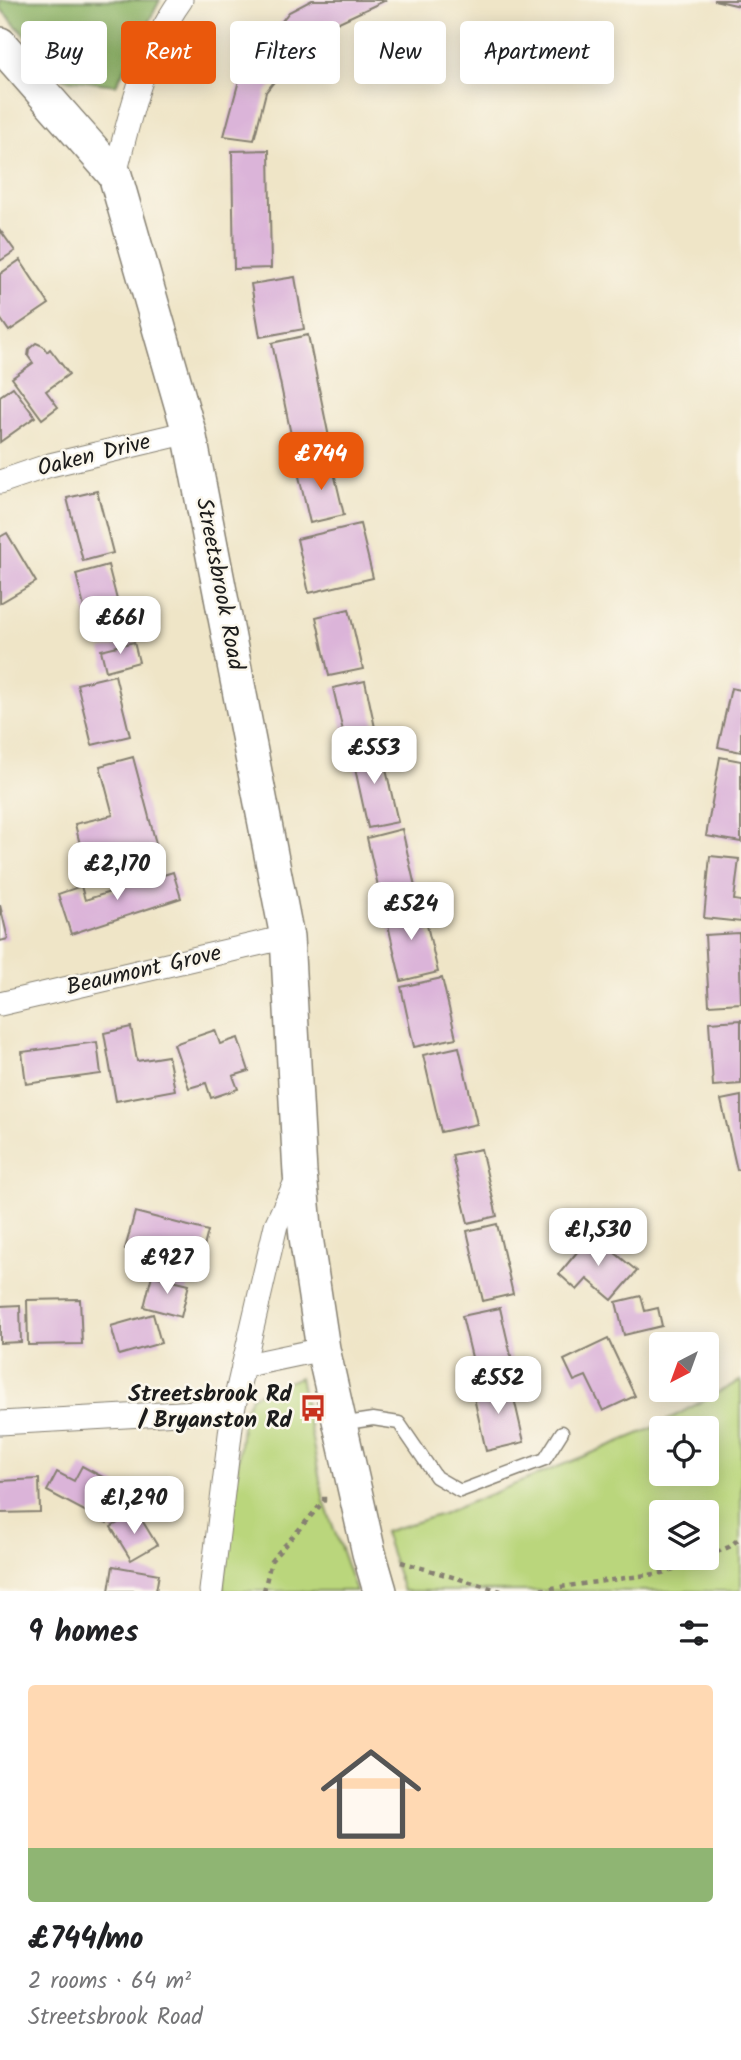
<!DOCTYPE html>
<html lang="en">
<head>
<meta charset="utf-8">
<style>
  body { margin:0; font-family:Kalam,sans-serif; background:#f6f6f6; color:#202124; height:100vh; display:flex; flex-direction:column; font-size:26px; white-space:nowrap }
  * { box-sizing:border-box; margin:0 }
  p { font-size:23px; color:#757577 }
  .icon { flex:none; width:38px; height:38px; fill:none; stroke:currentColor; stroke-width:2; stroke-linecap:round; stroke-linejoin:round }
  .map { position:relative; height:1591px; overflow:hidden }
  .side { display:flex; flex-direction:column; background:#fff; flex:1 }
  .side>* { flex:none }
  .hud { position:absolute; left:21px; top:21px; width:700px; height:63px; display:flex; gap:14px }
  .needle { width:46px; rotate:221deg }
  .buttons { position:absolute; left:649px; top:1332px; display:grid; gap:14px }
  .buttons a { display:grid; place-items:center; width:70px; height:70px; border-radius:7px; background:#fff; box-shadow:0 4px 18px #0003; font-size:35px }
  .price { position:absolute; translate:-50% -60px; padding:0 16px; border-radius:14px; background:#fff; color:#222; font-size:23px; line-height:46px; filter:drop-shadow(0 2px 4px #0008) }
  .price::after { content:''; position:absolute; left:50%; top:42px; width:21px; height:16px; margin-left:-10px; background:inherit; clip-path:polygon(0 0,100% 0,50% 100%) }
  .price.current { background:#ea580c; color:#fff }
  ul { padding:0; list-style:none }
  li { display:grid; align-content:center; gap:14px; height:371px; padding:0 28px }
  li+li { border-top:2px solid #e0e0e0 }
  li span { display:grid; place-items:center; height:217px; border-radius:7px; color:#555 }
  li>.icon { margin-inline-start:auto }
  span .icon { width:126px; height:126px; fill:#fffc; stroke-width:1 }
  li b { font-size:30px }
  h2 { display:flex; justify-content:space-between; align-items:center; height:84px; padding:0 28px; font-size:30px }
  .tag { padding:0 24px; border-radius:7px; background:#fff; box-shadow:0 4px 18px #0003; font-size:24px; line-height:63px }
  .tag.current { background:#ea580c; color:#fff }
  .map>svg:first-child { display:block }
  .green { fill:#bad67c; stroke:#6b794c; stroke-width:2; fill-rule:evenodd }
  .forest { fill:#93b76c; stroke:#586a44; stroke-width:2 }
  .building { fill:#dbb4d9 }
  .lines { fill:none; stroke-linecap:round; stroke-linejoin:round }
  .lane-casing { stroke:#868072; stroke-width:15 }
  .street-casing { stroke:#868072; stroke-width:25 }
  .secondary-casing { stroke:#868072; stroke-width:36 }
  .path { stroke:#868072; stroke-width:4.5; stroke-dasharray:5 5; stroke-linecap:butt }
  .lane { stroke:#fff; stroke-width:12 }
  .street { stroke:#fff; stroke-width:23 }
  .secondary { stroke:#fff; stroke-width:33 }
  .labels { text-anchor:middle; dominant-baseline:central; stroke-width:5; stroke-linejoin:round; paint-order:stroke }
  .street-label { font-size:23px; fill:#1c1c1c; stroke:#fbf7ec }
  .poi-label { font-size:23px; font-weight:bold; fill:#1c1c1c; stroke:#fbf7ec; text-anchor:end }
</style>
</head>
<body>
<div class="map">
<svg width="741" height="1591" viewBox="0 0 741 1591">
  <rect width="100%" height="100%" fill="#fbf7ec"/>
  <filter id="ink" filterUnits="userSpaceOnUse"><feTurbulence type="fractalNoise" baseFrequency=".0143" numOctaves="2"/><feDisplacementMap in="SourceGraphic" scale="14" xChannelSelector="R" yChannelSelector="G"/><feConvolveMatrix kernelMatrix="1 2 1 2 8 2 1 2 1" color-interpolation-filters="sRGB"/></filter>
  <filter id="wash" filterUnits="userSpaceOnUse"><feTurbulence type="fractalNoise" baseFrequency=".00686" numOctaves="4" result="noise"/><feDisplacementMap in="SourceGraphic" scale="28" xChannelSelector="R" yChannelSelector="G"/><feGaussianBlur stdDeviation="1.57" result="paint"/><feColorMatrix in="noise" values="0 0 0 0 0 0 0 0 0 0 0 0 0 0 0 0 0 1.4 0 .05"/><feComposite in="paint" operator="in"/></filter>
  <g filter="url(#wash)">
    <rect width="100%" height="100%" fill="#efe5c7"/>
    <!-- green -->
    <g class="green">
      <path d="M300,1377L324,1501L356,1591H223L244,1410L252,1396Z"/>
      <path d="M741,1380V1591H403L384,1532L442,1514L653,1428ZM662,1428H707V1474H662ZM662,1512H707V1558H662Z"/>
    </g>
    <!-- forest -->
    <path class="forest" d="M0,0H160L116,85L64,79L0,8Z"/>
    <g id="blocks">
      <!-- building -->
      <g class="building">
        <path d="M312,0H386L311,35L266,92L254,140L224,136L241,73L289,12Z"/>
        <path d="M714,0H741L740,6Z"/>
        <path d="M269,150L271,268L234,269L232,151Z"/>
        <path d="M0,230L15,251L0,261Z"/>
        <path d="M20,260L49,304L9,331L0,318V274Z"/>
        <path d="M295,277L304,329L260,337L251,284Z"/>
        <path d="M308,335L331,447L295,454L272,343Z"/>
        <path d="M36,343L43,346L47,352L50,349L69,374L46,391L58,407L42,419L12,378L33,363L28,356L29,349Z"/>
        <path d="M13,387L35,417L0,442V396Z"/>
        <path d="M331,460L344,515L310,523L297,468Z"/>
        <path d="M97,491L113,553L83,561L67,498Z"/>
        <path d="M360,524L373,578L309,593L297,539Z"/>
        <path d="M7,533L36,582L0,603V537Z"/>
        <path d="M108,565L124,627L91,636L76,574Z"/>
        <path d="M349,609L363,669L329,676L316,617Z"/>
        <path d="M134,642L139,662L106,671L101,650Z"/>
        <path d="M115,675L130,736L92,745L77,684Z"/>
        <path d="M365,681L377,737L346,744L333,688Z"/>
        <path d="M731,688L741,690V752L718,747Z"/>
        <path d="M380,743L398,822L368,828L351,750Z"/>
        <path d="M133,757L158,851L134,857L131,848L84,861L75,824L113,815L100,766Z"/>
        <path d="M720,757L741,761V842L706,836Z"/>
        <path d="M402,829L416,891L381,899L367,838Z"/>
        <path d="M710,856L739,859L734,900L741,901V922L704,918Z"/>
        <path d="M173,872L181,898L71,934L58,894L81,886L85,900Z"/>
        <path d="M422,904L438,972L401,981L385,912Z"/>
        <path d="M0,905L8,939L0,941Z"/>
        <path d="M739,933L741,1003L709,1005L705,935Z"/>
        <path d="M442,978L456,1038L414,1047L401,987Z"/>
        <path d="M741,1020V1084L713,1086L709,1022Z"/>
        <path d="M131,1027L137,1061L168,1056L175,1090L116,1101L104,1033Z"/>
        <path d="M215,1030L220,1044L238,1038L249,1071L233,1076L238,1089L211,1098L206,1083L189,1088L174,1044Z"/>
        <path d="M97,1042L101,1074L26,1084L22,1052Z"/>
        <path d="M459,1047L477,1124L441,1132L423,1055Z"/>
        <path d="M741,1096V1169L737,1170L721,1100Z"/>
        <path d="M481,1149L497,1216L468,1223L452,1155Z"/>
        <path d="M135,1212L208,1231L199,1267L125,1249Z"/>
        <path d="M497,1224L513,1294L483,1301L467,1231Z"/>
        <path d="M592,1234L637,1271L612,1300L587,1279L577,1290L559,1274Z"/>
        <path d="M152,1275L189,1284L181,1317L144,1307Z"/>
        <path d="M641,1296L645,1311L658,1308L662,1326L624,1335L616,1302Z"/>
        <path d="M80,1299L82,1344L28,1345L27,1300Z"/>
        <path d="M20,1305L21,1342L0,1343V1306Z"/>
        <path d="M500,1308L514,1369L477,1378L462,1316Z"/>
        <path d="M153,1314L161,1343L119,1355L111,1326Z"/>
        <path d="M608,1339L635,1396L603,1411L586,1376L574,1381L564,1360Z"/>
        <path d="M510,1381L524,1442L486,1451L472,1389Z"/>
        <path d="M82,1466L125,1489L107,1523L47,1491L57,1472L74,1481Z"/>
        <path d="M39,1479L40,1512L0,1513V1481Z"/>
        <path d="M137,1512L157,1545L131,1560L111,1527Z"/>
        <path d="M113,1566L159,1574L156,1591H109Z"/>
      </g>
    </g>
  </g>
  <g filter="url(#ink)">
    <use href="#blocks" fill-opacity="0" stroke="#868072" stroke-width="2"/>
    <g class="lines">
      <defs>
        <path id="lane" d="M340,1424L373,1419L399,1423L436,1477L460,1491L545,1459L562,1432"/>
        <g id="street">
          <path d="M115,175C130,114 144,52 181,0"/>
          <path d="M0,482L50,465L189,432"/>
          <path d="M0,1004L287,937"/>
          <path d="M243,1366L323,1349"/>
          <path d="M0,1423L233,1410"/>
          <path d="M211,1591L233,1410L276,1225L299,1175"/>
        </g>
        <path id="secondary" d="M0,44L115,175L189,432L287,937L300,1173L306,1237L323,1349L369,1553L380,1591"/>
      </defs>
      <!-- lane casing -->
      <use href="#lane" class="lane-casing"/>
      <!-- street casing -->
      <use href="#street" class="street-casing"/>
      <!-- secondary casing -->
      <use href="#secondary" class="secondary-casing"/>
      <!-- path -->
      <g class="path">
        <path d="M707,1556L729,1547L741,1537"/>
        <path d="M401,1562L501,1591"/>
        <path d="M264,1591L271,1561L324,1501V1493"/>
        <path d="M531,1591L662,1573L703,1558"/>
      </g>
      <!-- lane -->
      <use href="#lane" class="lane"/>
      <!-- street -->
      <use href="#street" class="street"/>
      <!-- secondary -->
      <use href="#secondary" class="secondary"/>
    </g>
  </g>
  <!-- icons -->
  <defs>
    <symbol id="bus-bare" viewBox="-9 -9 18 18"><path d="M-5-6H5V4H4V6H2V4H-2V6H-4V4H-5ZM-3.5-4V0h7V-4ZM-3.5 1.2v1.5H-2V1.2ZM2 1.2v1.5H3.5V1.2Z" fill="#c8321e" stroke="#fbf7ec" stroke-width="2.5" paint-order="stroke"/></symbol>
  </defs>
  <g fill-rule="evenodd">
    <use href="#bus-bare" x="294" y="1389" width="38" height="38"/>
  </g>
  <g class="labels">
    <!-- street labels -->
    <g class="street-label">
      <text transform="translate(94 456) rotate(-14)">Oaken Drive</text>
      <text transform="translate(219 584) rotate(79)">Streetsbrook Road</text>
      <text transform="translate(144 971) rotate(-13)">Beaumont Grove</text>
    </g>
    <!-- poi labels -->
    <g class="poi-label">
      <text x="292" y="1395">Streetsbrook Rd<tspan x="292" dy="26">/ Bryanston Rd</tspan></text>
    </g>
  </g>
</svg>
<div class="buttons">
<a><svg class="needle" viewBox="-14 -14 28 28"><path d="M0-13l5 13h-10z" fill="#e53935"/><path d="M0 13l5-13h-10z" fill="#757577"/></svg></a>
<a><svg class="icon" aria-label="locate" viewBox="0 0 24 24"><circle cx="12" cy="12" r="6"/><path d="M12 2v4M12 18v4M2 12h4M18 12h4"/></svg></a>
<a><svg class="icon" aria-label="layers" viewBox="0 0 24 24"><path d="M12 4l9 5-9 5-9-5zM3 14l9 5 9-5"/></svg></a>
</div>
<b class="price current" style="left:321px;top:492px">£744</b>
<b class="price" style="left:120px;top:656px">£661</b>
<b class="price" style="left:374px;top:786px">£553</b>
<b class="price" style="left:117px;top:902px">£2,170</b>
<b class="price" style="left:411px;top:942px">£524</b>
<b class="price" style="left:598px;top:1268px">£1,530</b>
<b class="price" style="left:167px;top:1296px">£927</b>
<b class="price" style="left:498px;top:1416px">£552</b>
<b class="price" style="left:134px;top:1536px">£1,290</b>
<div class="hud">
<a class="tag">Buy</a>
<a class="tag current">Rent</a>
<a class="tag">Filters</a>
<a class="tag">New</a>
<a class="tag">Apartment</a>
</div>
</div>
<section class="side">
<h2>9 homes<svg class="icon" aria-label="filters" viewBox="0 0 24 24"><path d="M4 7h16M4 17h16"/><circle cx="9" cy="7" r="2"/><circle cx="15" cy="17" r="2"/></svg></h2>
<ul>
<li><span style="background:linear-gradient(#ffd9b3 75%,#8fb573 0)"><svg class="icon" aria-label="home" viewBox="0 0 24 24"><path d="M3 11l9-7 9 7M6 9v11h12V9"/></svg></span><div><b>£744/mo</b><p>2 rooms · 64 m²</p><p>Streetsbrook Road</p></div></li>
</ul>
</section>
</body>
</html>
